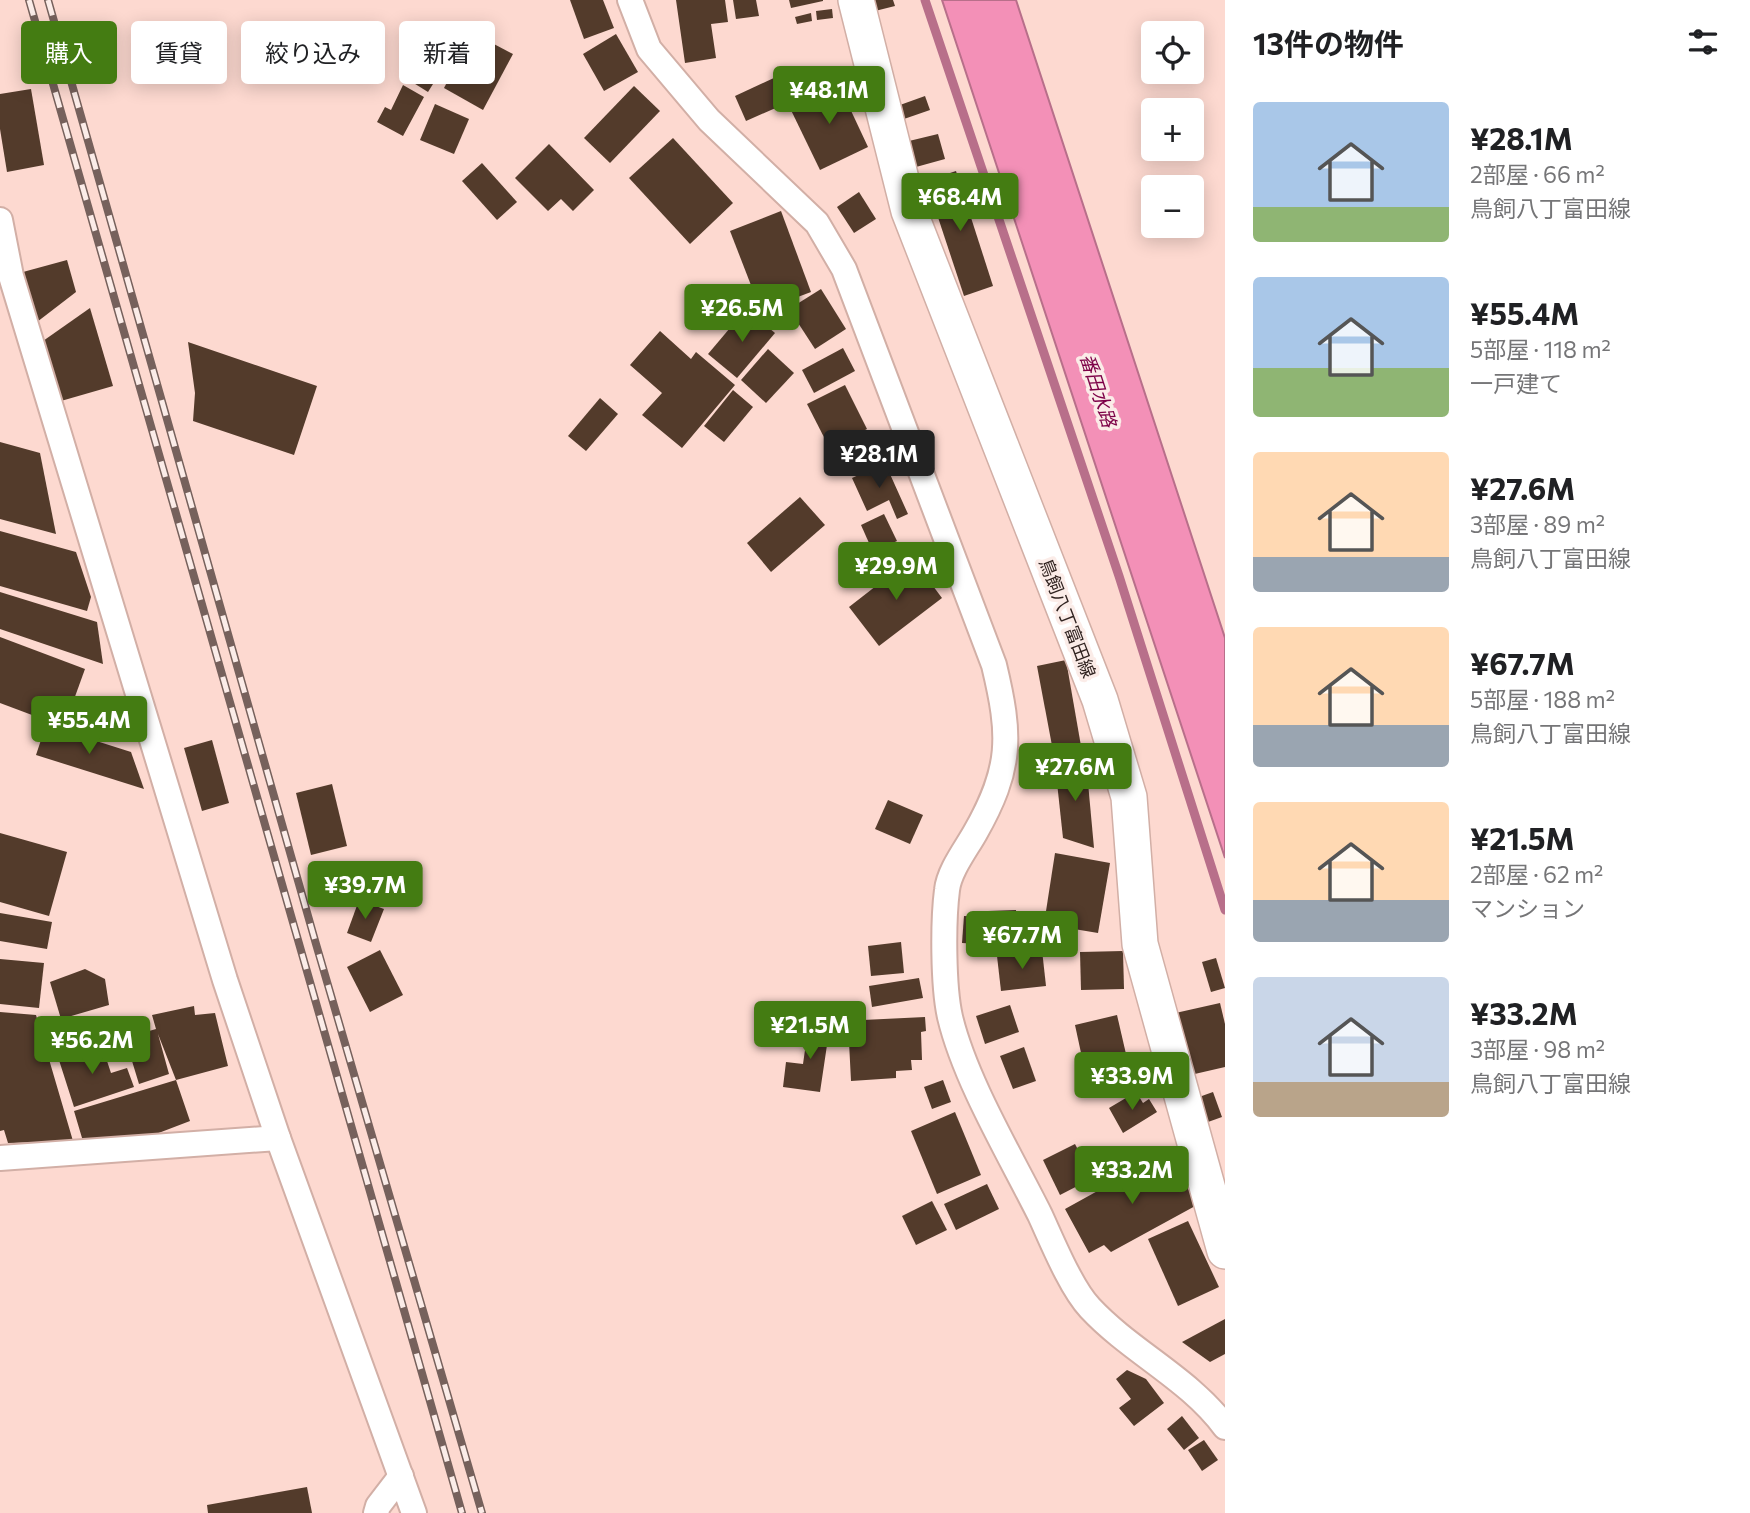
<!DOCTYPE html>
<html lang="ja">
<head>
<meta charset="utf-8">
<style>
  body { margin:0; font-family:Commissioner,"Noto Sans JP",sans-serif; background:#f6f6f6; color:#202124; height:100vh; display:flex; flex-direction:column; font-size:26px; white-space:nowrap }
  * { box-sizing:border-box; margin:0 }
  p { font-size:23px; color:#757577 }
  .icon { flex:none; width:38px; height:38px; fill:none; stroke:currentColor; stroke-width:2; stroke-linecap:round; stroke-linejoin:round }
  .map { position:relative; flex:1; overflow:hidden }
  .details { display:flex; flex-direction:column; background:#fff; width:525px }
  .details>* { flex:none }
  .banner { position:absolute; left:21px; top:21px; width:665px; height:63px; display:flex; gap:14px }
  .controls { position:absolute; left:1141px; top:21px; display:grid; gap:14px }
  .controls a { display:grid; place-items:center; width:63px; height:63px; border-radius:7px; background:#fff; box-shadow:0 4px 18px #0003; font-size:35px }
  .price { position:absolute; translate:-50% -60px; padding:0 16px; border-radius:7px; background:#447c12; color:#fff; font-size:23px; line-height:46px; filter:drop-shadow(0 2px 4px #0008) }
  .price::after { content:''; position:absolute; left:50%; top:42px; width:21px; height:16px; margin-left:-10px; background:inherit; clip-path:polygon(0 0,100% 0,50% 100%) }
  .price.selected { background:#222; color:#fff }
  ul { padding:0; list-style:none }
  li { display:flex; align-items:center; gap:21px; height:175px; padding:0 28px }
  li span { display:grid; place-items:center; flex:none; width:196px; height:140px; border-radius:7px; color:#555 }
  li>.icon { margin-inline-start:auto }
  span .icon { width:84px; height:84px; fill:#fffc; stroke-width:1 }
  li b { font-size:30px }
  h2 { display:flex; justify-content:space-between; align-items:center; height:84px; padding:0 28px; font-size:30px }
  .pill { padding:0 24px; border-radius:7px; background:#fff; box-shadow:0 4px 18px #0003; font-size:24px; line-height:63px }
  .pill.selected { background:#447c12; color:#fff }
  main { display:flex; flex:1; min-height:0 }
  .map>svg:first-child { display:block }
  .water { fill:#f390b7; stroke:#b86f8a; stroke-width:2 }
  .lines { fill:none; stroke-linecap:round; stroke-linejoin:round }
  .stream { stroke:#b86f8a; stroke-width:9 }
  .building { fill:#533b2b }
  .street-casing { stroke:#d2afa6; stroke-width:28 }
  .secondary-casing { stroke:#d2afa6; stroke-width:38 }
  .street { stroke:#fff; stroke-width:24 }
  .secondary { stroke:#fff; stroke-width:35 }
  .rail-casing { stroke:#76615c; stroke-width:8 }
  .rail { stroke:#fbece8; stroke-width:5; stroke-dasharray:16; stroke-linecap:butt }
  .labels { text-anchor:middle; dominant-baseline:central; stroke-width:7; stroke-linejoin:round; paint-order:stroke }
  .street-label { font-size:18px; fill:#302320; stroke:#fbece8 }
  .water-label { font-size:19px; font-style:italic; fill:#7d0147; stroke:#fbece8 }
</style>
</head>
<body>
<main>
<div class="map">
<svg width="1225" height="1513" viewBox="0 0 1225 1513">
  <rect width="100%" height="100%" fill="#fdd9d0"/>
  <!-- water -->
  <path class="water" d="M942,0H1016L1225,638V858Z"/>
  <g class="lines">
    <!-- stream -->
    <path class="stream" d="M925,0L1119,576L1225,910"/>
  </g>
  <!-- building -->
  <g class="building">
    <path d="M570,0H603L614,28L584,39Z"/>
    <path d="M676,0H725L728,22L711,24L716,58L685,63Z"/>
    <path d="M733,0H756L759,16L736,19Z"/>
    <path d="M789,0H823V1L791,8Z"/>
    <path d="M868,0H893L895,6L871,12Z"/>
    <path d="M832,9L833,18L817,20L816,11Z"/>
    <path d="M811,13L812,21L797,24L795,17Z"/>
    <path d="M473,33L513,54L483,110L444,88Z"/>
    <path d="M616,34L638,72L604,91L583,54Z"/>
    <path d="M418,53L443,68L428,92L404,77Z"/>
    <path d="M776,77L787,103L746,121L735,96Z"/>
    <path d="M838,83L868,147L820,170L789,106Z"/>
    <path d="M403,85L424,97L403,136L377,122L385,107L391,110Z"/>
    <path d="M634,86L660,111L610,163L584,138Z"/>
    <path d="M31,89L44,165L7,172L0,129V94Z"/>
    <path d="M925,96L930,110L904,119L900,105Z"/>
    <path d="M435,104L469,119L454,154L420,140Z"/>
    <path d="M938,134L945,159L916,167L909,141Z"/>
    <path d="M673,138L733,203L690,244L629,178Z"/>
    <path d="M549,144L594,190L573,211L561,199L548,211L515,178Z"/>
    <path d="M482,163L517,202L497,220L462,181Z"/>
    <path d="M956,171L993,286L964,296L926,181Z"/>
    <path d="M859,192L876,219L854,233L837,207Z"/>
    <path d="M781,211L811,292L761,311L730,231Z"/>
    <path d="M67,260L76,292L37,322L23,272Z"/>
    <path d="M821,289L846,329L815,349L789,309Z"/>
    <path d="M90,308L113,386L61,401L43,341Z"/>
    <path d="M746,309L775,333L737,378L708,354Z"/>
    <path d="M660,331L691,359L696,352L735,385L682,448L642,415L662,393L630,365Z"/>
    <path d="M188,342L317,386L294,455L193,421L195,393Z"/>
    <path d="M843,348L855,371L814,393L802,370Z"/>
    <path d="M768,349L794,373L766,403L741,380Z"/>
    <path d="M845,385L867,429L830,449L807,404Z"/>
    <path d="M733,390L753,407L724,442L704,426Z"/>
    <path d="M600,398L618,414L586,451L568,436Z"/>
    <path d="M0,442L40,453L56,534L0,519Z"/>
    <path d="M885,463L908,514L897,519L889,500L867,511L852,478Z"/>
    <path d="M800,497L825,525L771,572L747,543Z"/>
    <path d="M884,514L897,541L873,552L861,525Z"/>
    <path d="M0,531L76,552L91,597L87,611L0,586Z"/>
    <path d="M912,558L942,598L879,646L849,607Z"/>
    <path d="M0,592L97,622L103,664L0,629Z"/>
    <path d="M0,637L85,669L64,727L0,703Z"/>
    <path d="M1066,660L1081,746L1053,751L1037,666Z"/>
    <path d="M46,725L131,752L144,789L36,755Z"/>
    <path d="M212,740L229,803L202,811L184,748Z"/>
    <path d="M1086,761L1094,848L1063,838L1055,764Z"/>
    <path d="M332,784L347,846L311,855L296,793Z"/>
    <path d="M888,800L923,815L910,844L875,829Z"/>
    <path d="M0,833L67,852L49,916L0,902Z"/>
    <path d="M1055,853L1110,863L1098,933L1044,924Z"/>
    <path d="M359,900L384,909L371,942L347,933Z"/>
    <path d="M1016,910L1017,937L989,938L988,911Z"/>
    <path d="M0,913L52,922L47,949L0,941Z"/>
    <path d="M964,916L981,917L980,944L962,943Z"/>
    <path d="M901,942L904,973L871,976L868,946Z"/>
    <path d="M380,950L403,995L370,1012L347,967Z"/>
    <path d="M1042,950L1046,986L1001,991L997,956Z"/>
    <path d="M1123,951L1124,989L1081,990L1080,952Z"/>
    <path d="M1216,958L1225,988L1211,992L1202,962Z"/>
    <path d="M0,959L44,963L39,1008L0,1004Z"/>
    <path d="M85,969L105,979L109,1005L61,1019L50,982Z"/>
    <path d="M919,978L923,998L872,1007L869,986Z"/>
    <path d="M1220,1003L1225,1024V1067L1186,1076L1171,1014Z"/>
    <path d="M1010,1005L1019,1032L985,1044L976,1016Z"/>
    <path d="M194,1006L195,1015L215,1013L228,1066L176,1080L190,1121L135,1142L85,1148L74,1111L176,1080L158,1034L169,1074L139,1084L125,1038L156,1029L152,1015Z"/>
    <path d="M0,1012L36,1015L73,1141L8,1143L4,1130L0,1131Z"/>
    <path d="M1117,1015L1132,1080L1089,1090L1075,1025Z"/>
    <path d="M925,1017L926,1031L921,1032L922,1060H911L912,1070L896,1071V1078L851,1081L849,1042L863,1041V1020Z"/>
    <path d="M809,1022L830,1025L820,1092L783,1087L786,1062L803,1064Z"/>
    <path d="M101,1043L111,1073L127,1068L134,1087L74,1107L58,1057Z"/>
    <path d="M1024,1047L1036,1081L1013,1089L1000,1056Z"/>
    <path d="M943,1080L951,1102L932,1109L924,1087Z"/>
    <path d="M1136,1092L1143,1103L1149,1099L1157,1112L1123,1133L1109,1108Z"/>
    <path d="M1213,1092L1222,1117L1208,1122L1199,1097Z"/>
    <path d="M955,1112L981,1175L937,1194L911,1131Z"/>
    <path d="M1075,1144L1093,1178L1060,1195L1043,1160Z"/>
    <path d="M1168,1152L1197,1205L1111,1252L1104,1245L1089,1253L1065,1209Z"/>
    <path d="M987,1184L999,1209L956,1230L944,1204Z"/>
    <path d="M932,1201L947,1230L916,1245L902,1216Z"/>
    <path d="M1188,1221L1219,1287L1178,1306L1148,1239Z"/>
    <path d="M1225,1319V1354L1210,1362L1182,1342Z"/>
    <path d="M1127,1370L1146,1379L1164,1403L1134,1426L1119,1408L1131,1399L1116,1379Z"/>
    <path d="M1182,1416L1199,1438L1184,1450L1167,1429Z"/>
    <path d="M1204,1440L1218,1460L1202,1471L1188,1450Z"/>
    <path d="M307,1487L312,1513H208L207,1505Z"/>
  </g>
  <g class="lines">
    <defs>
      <g id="street">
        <path d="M630,0L649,49L709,120L817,223L844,269L994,665C1011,736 1012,768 975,833C966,849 949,871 947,890C943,921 943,986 950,1017C965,1080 1010,1155 1040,1215C1052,1241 1071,1288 1090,1308C1131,1352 1190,1379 1225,1427"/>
        <path d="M0,220L11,276L225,980L278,1138L414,1513"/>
        <path d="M0,1158L278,1138"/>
        <path d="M376,1513L378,1506L401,1476"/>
      </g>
      <path id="secondary" d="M856,0L909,211L1100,700L1129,797L1140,944L1225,1251"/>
    </defs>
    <!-- street casing -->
    <use href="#street" class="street-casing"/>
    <!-- secondary casing -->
    <use href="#secondary" class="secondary-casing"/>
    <!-- street -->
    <use href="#street" class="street"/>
    <!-- secondary -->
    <use href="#secondary" class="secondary"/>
    <defs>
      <g id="rail">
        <path d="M29,0L462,1513"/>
        <path d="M48,0L316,944L482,1513"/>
      </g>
    </defs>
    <!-- rail casing -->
    <use href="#rail" class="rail-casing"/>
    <!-- rail -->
    <use href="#rail" class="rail"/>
  </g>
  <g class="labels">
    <!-- street labels -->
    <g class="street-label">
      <text transform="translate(1068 618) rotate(69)">鳥飼八丁富田線</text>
    </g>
    <!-- water labels -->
    <g class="water-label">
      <text transform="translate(1099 390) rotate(72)">番田水路</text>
    </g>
  </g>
</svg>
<div class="controls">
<a><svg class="icon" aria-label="locate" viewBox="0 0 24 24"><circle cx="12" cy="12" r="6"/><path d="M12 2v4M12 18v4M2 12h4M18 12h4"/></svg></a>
<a>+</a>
<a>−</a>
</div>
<b class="price" style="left:829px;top:126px">¥48.1M</b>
<b class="price" style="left:960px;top:233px">¥68.4M</b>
<b class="price" style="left:742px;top:344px">¥26.5M</b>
<b class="price selected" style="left:879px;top:490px">¥28.1M</b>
<b class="price" style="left:896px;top:602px">¥29.9M</b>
<b class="price" style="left:89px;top:756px">¥55.4M</b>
<b class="price" style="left:1075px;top:803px">¥27.6M</b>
<b class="price" style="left:365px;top:921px">¥39.7M</b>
<b class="price" style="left:1022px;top:971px">¥67.7M</b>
<b class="price" style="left:810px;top:1061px">¥21.5M</b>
<b class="price" style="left:92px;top:1076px">¥56.2M</b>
<b class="price" style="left:1132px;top:1112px">¥33.9M</b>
<b class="price" style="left:1132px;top:1206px">¥33.2M</b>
<div class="banner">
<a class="pill selected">購入</a>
<a class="pill">賃貸</a>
<a class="pill">絞り込み</a>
<a class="pill">新着</a>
</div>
</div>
<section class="details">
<h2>13件の物件<svg class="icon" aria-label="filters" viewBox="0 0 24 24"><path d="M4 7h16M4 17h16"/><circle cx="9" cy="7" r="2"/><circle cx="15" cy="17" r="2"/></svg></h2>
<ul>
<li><span style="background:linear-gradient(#a9c7e8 75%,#8fb573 0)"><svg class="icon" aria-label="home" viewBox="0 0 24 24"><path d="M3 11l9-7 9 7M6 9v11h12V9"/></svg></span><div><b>¥28.1M</b><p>2部屋 · 66 m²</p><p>鳥飼八丁富田線</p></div></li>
<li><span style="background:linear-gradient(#a9c7e8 65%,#8fb573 0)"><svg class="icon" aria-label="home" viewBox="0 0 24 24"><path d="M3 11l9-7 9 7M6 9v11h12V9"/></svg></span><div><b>¥55.4M</b><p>5部屋 · 118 m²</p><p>一戸建て</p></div></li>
<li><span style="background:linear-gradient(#ffd9b3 75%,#9aa5b1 0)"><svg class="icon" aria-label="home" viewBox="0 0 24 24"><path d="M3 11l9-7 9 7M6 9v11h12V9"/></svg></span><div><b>¥27.6M</b><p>3部屋 · 89 m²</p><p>鳥飼八丁富田線</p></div></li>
<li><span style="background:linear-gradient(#ffd9b3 70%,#9aa5b1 0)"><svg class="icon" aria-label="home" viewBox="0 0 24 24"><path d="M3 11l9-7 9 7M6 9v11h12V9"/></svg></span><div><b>¥67.7M</b><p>5部屋 · 188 m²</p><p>鳥飼八丁富田線</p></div></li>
<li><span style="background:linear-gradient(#ffd9b3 70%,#9aa5b1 0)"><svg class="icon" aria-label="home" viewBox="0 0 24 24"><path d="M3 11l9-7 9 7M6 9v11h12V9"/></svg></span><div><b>¥21.5M</b><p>2部屋 · 62 m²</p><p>マンション</p></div></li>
<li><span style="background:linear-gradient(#c9d6e8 75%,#b9a48a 0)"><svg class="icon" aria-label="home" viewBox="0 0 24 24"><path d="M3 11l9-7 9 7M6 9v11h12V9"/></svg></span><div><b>¥33.2M</b><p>3部屋 · 98 m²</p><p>鳥飼八丁富田線</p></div></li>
</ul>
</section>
</main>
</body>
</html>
